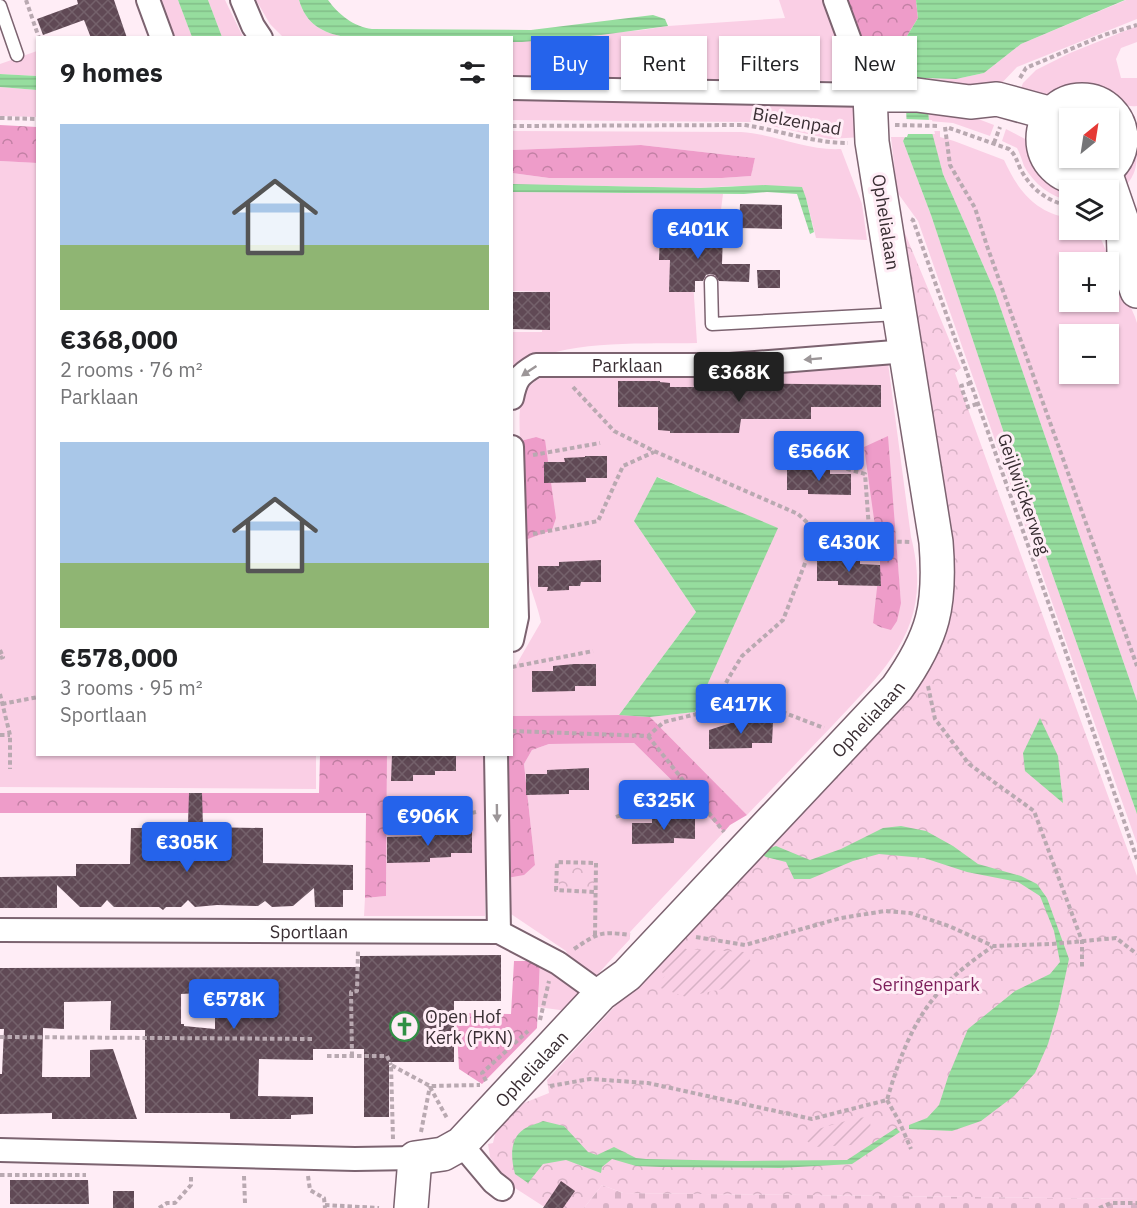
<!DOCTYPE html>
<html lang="en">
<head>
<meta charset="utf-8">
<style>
  body { margin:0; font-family:"IBM Plex Sans",sans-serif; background:#f6f6f6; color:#202124; height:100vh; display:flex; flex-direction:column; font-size:22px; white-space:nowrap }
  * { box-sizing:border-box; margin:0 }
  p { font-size:20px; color:#757577 }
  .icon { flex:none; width:33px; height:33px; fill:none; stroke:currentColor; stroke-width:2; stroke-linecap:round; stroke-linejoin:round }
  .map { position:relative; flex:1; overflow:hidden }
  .details { position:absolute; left:36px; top:36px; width:477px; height:720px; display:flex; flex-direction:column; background:#fff; border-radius:0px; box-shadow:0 2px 4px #0004 }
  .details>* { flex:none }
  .top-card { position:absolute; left:531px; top:36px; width:516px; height:54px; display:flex; gap:12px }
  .needle { width:39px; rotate:30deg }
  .controls { position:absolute; left:1059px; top:108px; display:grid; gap:12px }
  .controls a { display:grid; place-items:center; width:60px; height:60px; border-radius:0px; background:#fff; box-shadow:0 2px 4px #0004; font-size:30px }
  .price { position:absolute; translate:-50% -51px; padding:0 14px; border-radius:6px; background:#2563eb; color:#fff; font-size:20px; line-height:39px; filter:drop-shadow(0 2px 3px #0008) }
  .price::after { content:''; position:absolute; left:50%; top:36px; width:18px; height:14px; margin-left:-9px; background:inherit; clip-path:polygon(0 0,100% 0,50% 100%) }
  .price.on { background:#222; color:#fff }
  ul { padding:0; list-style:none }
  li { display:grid; align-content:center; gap:12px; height:318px; padding:0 24px }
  li span { display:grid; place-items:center; height:186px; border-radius:0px; color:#555 }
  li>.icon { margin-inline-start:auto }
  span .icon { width:108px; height:108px; fill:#fffc; stroke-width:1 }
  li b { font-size:26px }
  h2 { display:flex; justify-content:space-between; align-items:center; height:72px; padding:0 24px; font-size:26px }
  .tag { padding:0 21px; border-radius:0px; background:#fff; box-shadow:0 2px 4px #0004; font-size:21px; line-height:54px }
  .tag.on { background:#2563eb; color:#fff }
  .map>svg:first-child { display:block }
  .grass { fill:#facfe5; fill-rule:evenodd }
  .forest { fill:url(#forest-crowns) }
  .cemetery { fill:url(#cemetery-stones) }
  .park { fill:url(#park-crowns) }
  .garden { fill:url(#garden-furrows) }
  .water { fill:url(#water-rules) }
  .pier { fill:#ffedf6 }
  .building { fill:url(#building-cross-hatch); fill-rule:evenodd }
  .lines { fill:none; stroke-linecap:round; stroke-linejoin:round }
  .lane-casing { stroke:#7c6370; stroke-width:15 }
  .street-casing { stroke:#7c6370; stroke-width:26 }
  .secondary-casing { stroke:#7c6370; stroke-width:36 }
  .path { stroke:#b9a9b1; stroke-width:4; stroke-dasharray:4.5 3; stroke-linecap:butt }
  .lane { stroke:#fff; stroke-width:12 }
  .street { stroke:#fff; stroke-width:22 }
  .secondary { stroke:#fff; stroke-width:33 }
  .oneway { fill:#9c9698 }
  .labels { text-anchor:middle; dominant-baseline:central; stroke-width:6; stroke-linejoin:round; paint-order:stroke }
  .street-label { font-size:18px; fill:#382d32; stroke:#ffedf6 }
  .park-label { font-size:18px; fill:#7c1e5a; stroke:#ffedf6 }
  .poi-label { font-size:18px; fill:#382d32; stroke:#ffedf6; text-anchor:start }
</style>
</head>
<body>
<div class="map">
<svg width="1137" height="1208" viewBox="0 0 1137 1208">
  <defs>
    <pattern id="forest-crowns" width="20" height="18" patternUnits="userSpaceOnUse" patternTransform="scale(1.5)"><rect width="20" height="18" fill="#ee9cc9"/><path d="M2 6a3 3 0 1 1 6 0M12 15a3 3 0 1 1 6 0" fill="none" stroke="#c280a4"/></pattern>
    <pattern id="cemetery-stones" width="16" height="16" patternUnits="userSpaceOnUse" patternTransform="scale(1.5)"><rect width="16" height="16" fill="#facfe5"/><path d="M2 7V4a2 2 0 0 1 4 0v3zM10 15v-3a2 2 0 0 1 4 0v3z" fill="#d7b2c5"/></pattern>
    <pattern id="park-crowns" width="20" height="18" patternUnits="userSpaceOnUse" patternTransform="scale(1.5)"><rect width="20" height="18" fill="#facfe5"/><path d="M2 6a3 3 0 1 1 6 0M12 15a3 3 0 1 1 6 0" fill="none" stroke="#d7b2c5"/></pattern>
    <pattern id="garden-furrows" width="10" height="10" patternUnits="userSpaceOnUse" patternTransform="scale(1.5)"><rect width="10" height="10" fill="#facfe5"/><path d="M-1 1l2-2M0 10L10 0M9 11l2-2" fill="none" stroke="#d7b2c5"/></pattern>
    <pattern id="water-rules" width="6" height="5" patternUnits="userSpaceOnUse" patternTransform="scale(1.5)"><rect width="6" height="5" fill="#96dd9e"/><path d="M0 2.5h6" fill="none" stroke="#82be89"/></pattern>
    <pattern id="building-cross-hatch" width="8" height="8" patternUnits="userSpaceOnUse" patternTransform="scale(1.5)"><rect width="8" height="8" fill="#604955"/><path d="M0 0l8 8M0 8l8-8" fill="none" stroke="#74616b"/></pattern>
  </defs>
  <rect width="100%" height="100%" fill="#ffedf6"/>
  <!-- grass -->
  <g class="grass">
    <path d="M156,0H178L192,37H170Z"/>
    <path d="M208,0H225L243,37H222Z"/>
    <path d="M256,0H299C306,24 322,33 346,37H283L270,24Z"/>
    <path d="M779,0H825L855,80L818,81L512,77V42L643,30L668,26L785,18Z"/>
    <path d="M1126,0H1137V19L1017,67L998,87L926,83V78L956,79L984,73L1021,44Z"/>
    <path d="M1137,26V42L1121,48L1116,59L1121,78H1137V106C1118,108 1106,93 1087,91C1073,90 1064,97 1051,100C1041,102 1027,98 1017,98L1023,83L1036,70L1070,53Z"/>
    <path d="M863,50H902L897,68L905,80L878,78Z"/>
    <path d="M37,51V76L0,74V64Z"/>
    <path d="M0,87L37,90V117L0,116Z"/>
    <path d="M512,97L856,104L862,137L830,139L754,122L512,120Z"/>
    <path d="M929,109H952L994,125L990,136L953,123L929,121Z"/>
    <path d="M1079,114L1096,118H1070V158H1097C1064,179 1039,125 1079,114Z"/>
    <path d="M1006,129L1027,140L1047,172L1075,190H1070L1069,201C1050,196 1034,184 1024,166C1022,160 1020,154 1017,148L1002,141Z"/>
    <path d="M512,131L741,132C774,134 808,151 841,149L862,204L867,240L816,238L806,198L801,187L732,186L700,188L512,184V173L549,178H722L751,176L755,158L641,145L512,150Z"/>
    <path d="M931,131H940V137L954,141L1004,160C1018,190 1034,212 1069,218L1070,230H1097L1135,317L1137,323V701L995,292L943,174ZM1070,262H1108V302H1070ZM1070,334H1108V374H1070Z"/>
    <path d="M891,137H905L903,141L931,215L1029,508L1137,814V844L918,221L897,192Z"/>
    <path d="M1137,145C1137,162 1137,175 1124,187L1120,170L1128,156Z"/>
    <path d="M0,161L37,163L38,754L316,755V789L0,787Z"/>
    <path d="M512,192L723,194L718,233L658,235L659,258L695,257L693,281L697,343C649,344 572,340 530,361C523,364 517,371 512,375V332H542L543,297L549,292L512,291Z"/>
    <path d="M888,363L911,537C934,626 889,665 833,725C804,755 776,785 747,815L650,717L695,712L777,528L658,477L634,521L696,612L619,715L512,716V672L541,622C537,603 529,587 526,568C521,526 531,479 536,437L520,441C519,406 516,383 556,372ZM887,436L901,603L873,623L878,589Z"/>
    <path d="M634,743L724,832L630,932V939L596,976L568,958L566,951L502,908L506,878L535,865L524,764L532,750L549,744Z"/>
    <path d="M387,755H486L485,916H364L365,898L386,896Z"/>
    <path d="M540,961L578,988L580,997L567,1011L538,1007Z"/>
  </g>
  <!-- forest -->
  <g class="forest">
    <path d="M846,0H916L918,18L907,36L902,50H863Z"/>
    <path d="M0,125L37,127V163L0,161Z"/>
    <path d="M641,145L755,158L751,176L722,178H549L512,173V150Z"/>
    <path d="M888,436L901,603L897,621L891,630L880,627L873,623L880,562L864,447Z"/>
    <path d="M536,437L545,440L556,518L552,530L525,540L520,441Z"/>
    <path d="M619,715L650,717L747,815L730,825L724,832L634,743L549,744L532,750L524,764L535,865L524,875L506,878L505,755L512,754V716Z"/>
    <path d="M320,755H387L386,896L365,898L366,813H0V793H319Z"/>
    <path d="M514,961H540L537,1028L482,1084L459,1069L456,1013L511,1014Z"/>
  </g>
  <!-- cemetery -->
  <path class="cemetery" d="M602,1185L623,1193L1137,1199V1208H584Z"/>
  <!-- park -->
  <g class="park">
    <path d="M902,226L961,368L955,373L1137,876V1199L623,1193L602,1185L584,1208H546L504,1181L490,1157L488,1144L493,1143L496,1130L524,1103L549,1093L547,1080L934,660Z"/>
    <path d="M559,863L594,865V891L559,889Z"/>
  </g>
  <!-- garden -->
  <g class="garden">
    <path d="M676,940L686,949L745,952L753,965L748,975L722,989L686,997L655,986L665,976L659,968L672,955L671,951Z"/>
    <path d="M869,1117L871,1128L852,1145L814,1147L807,1141L811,1131L856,1118Z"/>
  </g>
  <!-- water -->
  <g class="water">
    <path d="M178,0H208L222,37H192Z"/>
    <path d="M299,0H328C338,14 354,27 372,29L531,30L653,15L665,19L668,26L601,35L522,42H512V38L346,37C322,33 306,24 299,0Z"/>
    <path d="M916,0H1125L1021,44L984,73L956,79L926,78V83L929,121L943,174L995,292L1137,701V814L1029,508L931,215L903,141L907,133L905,80L897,68L907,36L918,18Z"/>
    <path d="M0,74L37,76V90L0,87Z"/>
    <path d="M512,184L700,188L765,185L802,187L806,198L814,232L810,234L797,194L767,192L744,194L512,192Z"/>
    <path d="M657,477L778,528L695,712L650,717L619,715L696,612L634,521Z"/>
    <path d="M1040,718L1058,756L1063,803L1025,771L1023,753Z"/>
    <path d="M901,826L926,831L953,846L978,864L1021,876L1037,884L1047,898L1069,959L1058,1010L1048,1044L1035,1073L1014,1096L981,1121L952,1131L909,1129V1125L927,1118L939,1105L948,1077L968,1029L1015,991L1050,974L1060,962L1054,931L1040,896L1018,882L967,872L924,858L879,854L853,861L810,879H794L786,862L766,857L758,852L776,846L810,860L841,849L883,828Z"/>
    <path d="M543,1121L564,1126L588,1152L597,1155L614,1147L636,1158L646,1159L740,1161L847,1160L896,1128L900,1132L852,1164L780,1168L661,1167L636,1166L612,1159L602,1167L601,1173L566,1160L543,1164L528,1183L515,1174C511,1159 509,1139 524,1129C530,1125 537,1124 543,1121Z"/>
  </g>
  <!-- pier -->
  <path class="pier" d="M904,119L932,120L935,134H908L907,137H902L904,133Z"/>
  <!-- building -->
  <g class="building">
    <path d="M77,0H114L127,38H91L84,20L43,35L37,19L78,4Z"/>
    <path d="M740,204L782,205V229L739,228Z"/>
    <path d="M660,233L723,234L722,264H750L749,282L719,281L715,275L710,274L706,275L703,281H695V292H669L670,260H659Z"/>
    <path d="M757,270H780V288H758Z"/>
    <path d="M512,292H550V330L512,329Z"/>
    <path d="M618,381H660V382L670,383V387H709V383L881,385V407H811V419H741L739,433H670V431L658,430V407H618Z"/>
    <path d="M585,456H607V478H586V482L544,483V462H565L564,458L585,457Z"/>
    <path d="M787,468L830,470V474H851V495L808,494V490H787Z"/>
    <path d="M817,559L860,561V564L880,565L881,586L838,585V581H817Z"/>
    <path d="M601,560V582H581L580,586H569V590L547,591L548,587H538V566H559V562Z"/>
    <path d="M574,664H596V686H575V691L532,692V671H553V666Z"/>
    <path d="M773,722L772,743H752V748L709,749V730L731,723Z"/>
    <path d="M413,754H456V771H435V775H413V781H391L392,755Z"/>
    <path d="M589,768V790H569V794L526,795V774H547V770Z"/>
    <path d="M189,793H202L203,827L263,828V863L353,865V890H343V907H315L314,888L293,906L272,907L265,901L258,906L217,905L195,907L188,900L181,907H166L163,910L159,907H114L107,900L101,907H80L57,885V908H0V877L76,876V864H130L131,828H149V824H188Z"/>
    <path d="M695,817V839L674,838V843L632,844V823H652V819Z"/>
    <path d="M472,831V853H451V857L430,858V862L387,863V837L429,836V832Z"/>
    <path d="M501,955V1001H454V1062H389V1117H364V1049H313V1060L259,1059L258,1096L313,1097V1114L291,1115V1119H230V1113H145V1030H110L111,1001L64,1002V1029L43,1028L42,1077H90V1050L113,1049L137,1119H52V1113L0,1114V1074H2L4,1029H0V968L360,967V956ZM215,992V1029L184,1026V1024H181V994Z"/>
    <path d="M10,1180H88L89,1204H10Z"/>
    <path d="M561,1181L575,1191L563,1208H543Z"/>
    <rect x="113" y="1191" width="21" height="17"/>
  </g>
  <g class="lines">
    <defs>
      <g id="lane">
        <path d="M0,6L17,55"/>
        <path d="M711,282L712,324L899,314"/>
      </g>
      <g id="street">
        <path d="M148,0L162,38"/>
        <path d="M242,0L253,26L261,38"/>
        <path d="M512,88L870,95L835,0"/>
        <path id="s1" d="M512,398C516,379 519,375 536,365H730L907,351"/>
        <path d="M512,447L517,617L512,640"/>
        <path d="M496,754L499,932"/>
        <path id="s2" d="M0,930L499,932L558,963L601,994"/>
        <path d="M461,1144L493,1182L502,1189"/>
        <path d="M0,1150L355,1159L415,1158"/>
      </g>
      <g id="secondary">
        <circle cx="1082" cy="139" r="39"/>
        <path d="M1105,172L1123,224L1124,253L1137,291"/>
        <path id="s3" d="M411,1208L415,1158L443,1154L461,1144L601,994L627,975L897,688C934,636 941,605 936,542L872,142L870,95H917L970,102L997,99L1052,114"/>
      </g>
    </defs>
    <!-- lane casing -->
    <use href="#lane" class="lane-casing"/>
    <!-- street casing -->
    <use href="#street" class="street-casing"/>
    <!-- secondary casing -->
    <use href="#secondary" class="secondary-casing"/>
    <!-- path -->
    <g class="path">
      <path d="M26,0L39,38"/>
      <path d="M1020,78L1026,68L1104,35L1137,25"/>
      <path d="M0,118L38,119"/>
      <path d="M895,125L939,126"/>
      <path d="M512,126L744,125C779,130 812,143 848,143"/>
      <path d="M945,127L950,165L975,208L987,246L1137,666"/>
      <path d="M949,128L1009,149C1016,155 1017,162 1021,170C1031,189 1048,202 1070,206"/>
      <path d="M994,143L1000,127"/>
      <path d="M911,219L913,220L1064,647L1137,859"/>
      <path d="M971,383L961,386L968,407L977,404"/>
      <path d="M573,387L614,431L654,451L798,514L811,526L814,540"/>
      <path d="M533,455L600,443"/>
      <path d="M796,455L865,474L870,542"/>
      <path d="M533,534L598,521L623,466L654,452"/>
      <path d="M0,650L3,657L0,658"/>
      <path d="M512,667L593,651"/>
      <path d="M928,686L935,719L969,764L1034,811L1082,941V967"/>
      <path d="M0,694L10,735V769"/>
      <path d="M2,704L38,697"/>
      <path d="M713,710L728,679L742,656L783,620L814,540L912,542"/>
      <path d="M512,731L648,736L664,722L713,710L772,708L824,728"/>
      <path d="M0,735H10"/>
      <path d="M648,736L724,832"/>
      <path d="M616,817L689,787"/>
      <path d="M392,832L476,812"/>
      <path d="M595,935L596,863L557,862L556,890L595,892"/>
      <path d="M696,937L745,945L841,918L885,911L910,913L949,926L993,946L1052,944L1116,938L1137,954"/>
      <path d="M574,949C598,933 600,931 630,935"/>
      <path d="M540,1020L549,981"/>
      <path d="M0,1037L314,1039"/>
      <path d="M327,1056H387L391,1065"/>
      <path d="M352,1056L351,992L357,991L358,951"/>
      <path d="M486,1081L482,1073L528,1031"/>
      <path d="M550,1086L590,1079L648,1083L812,1119L887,1100C898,1062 912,1022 939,992C954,974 973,960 992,947"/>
      <path d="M430,1087L448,1120"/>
      <path d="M887,1100L899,1121L911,1149"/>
      <path d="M421,1132L430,1086"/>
      <path d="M393,1139L391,1065L430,1086L480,1085"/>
      <path d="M0,1175H86"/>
      <path d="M244,1176L245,1203"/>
      <path d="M308,1176L310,1190L324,1198L325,1208"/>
      <path d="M325,1205L379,1208"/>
      <path d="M159,1208L167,1203H175L191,1185V1175"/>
      <path d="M1099,1208L1111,1203H1137"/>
    </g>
    <!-- lane -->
    <use href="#lane" class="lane"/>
    <!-- street -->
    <use href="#street" class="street"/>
    <!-- secondary -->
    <use href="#secondary" class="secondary"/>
  </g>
  <!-- one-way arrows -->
  <defs><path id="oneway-solid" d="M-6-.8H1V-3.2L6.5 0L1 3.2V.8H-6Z" transform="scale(1.5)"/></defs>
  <g class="oneway">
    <use href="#oneway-solid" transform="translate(813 359) rotate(175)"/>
    <use href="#oneway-solid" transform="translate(529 371) rotate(146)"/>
    <use href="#oneway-solid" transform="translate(497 813) rotate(89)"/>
  </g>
  <!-- icons -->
  <defs>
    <symbol id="church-ring" viewBox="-11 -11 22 22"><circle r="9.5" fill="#ffedf6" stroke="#309044" stroke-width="1.5"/><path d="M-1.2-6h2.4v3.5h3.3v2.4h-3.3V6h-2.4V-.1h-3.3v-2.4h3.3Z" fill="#309044"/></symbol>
  </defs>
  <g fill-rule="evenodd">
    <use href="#church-ring" x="388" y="1010" width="33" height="33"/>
  </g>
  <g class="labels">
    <!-- street labels -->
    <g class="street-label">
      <text transform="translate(797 121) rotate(10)">Bielzenpad</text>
      <text transform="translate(886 222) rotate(81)">Ophelialaan</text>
      <text stroke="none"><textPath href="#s1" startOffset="134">Parklaan</textPath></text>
      <text transform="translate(1024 494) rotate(71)">Geijlwijckerweg</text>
      <text stroke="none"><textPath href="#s3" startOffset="688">Ophelialaan</textPath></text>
      <text stroke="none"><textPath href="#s2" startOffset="309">Sportlaan</textPath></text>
      <text stroke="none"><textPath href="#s3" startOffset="202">Ophelialaan</textPath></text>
    </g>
    <!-- park labels -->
    <g class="park-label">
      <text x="926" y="984">Seringenpark</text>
    </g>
    <!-- poi labels -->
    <g class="poi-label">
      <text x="425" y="1016">Open Hof<tspan x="425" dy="21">Kerk (PKN)</tspan></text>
    </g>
  </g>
</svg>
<div class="controls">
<a><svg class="needle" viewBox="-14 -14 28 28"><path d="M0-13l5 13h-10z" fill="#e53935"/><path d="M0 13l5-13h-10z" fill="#757577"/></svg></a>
<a><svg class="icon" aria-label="layers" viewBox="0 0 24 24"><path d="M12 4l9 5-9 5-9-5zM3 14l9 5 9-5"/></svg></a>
<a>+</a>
<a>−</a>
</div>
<b class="price" style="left:698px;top:260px">€401K</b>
<b class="price on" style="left:739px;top:403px">€368K</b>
<b class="price" style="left:819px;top:482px">€566K</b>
<b class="price" style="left:849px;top:573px">€430K</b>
<b class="price" style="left:741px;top:735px">€417K</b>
<b class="price" style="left:664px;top:831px">€325K</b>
<b class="price" style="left:428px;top:847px">€906K</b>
<b class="price" style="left:187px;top:873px">€305K</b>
<b class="price" style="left:234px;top:1030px">€578K</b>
<div class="top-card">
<a class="tag on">Buy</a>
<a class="tag">Rent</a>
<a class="tag">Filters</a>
<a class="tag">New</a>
</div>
<section class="details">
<h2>9 homes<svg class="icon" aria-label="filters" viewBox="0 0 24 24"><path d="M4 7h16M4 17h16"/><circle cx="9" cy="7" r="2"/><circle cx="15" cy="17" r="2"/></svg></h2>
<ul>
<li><span style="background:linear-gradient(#a9c7e8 65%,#8fb573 0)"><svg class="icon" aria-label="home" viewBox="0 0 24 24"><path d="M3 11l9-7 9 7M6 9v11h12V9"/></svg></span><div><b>€368,000</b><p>2 rooms · 76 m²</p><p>Parklaan</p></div></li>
<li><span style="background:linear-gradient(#a9c7e8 65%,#8fb573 0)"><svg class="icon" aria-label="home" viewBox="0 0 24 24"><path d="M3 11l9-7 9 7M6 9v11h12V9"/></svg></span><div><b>€578,000</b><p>3 rooms · 95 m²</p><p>Sportlaan</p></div></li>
</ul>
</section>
</div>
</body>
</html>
